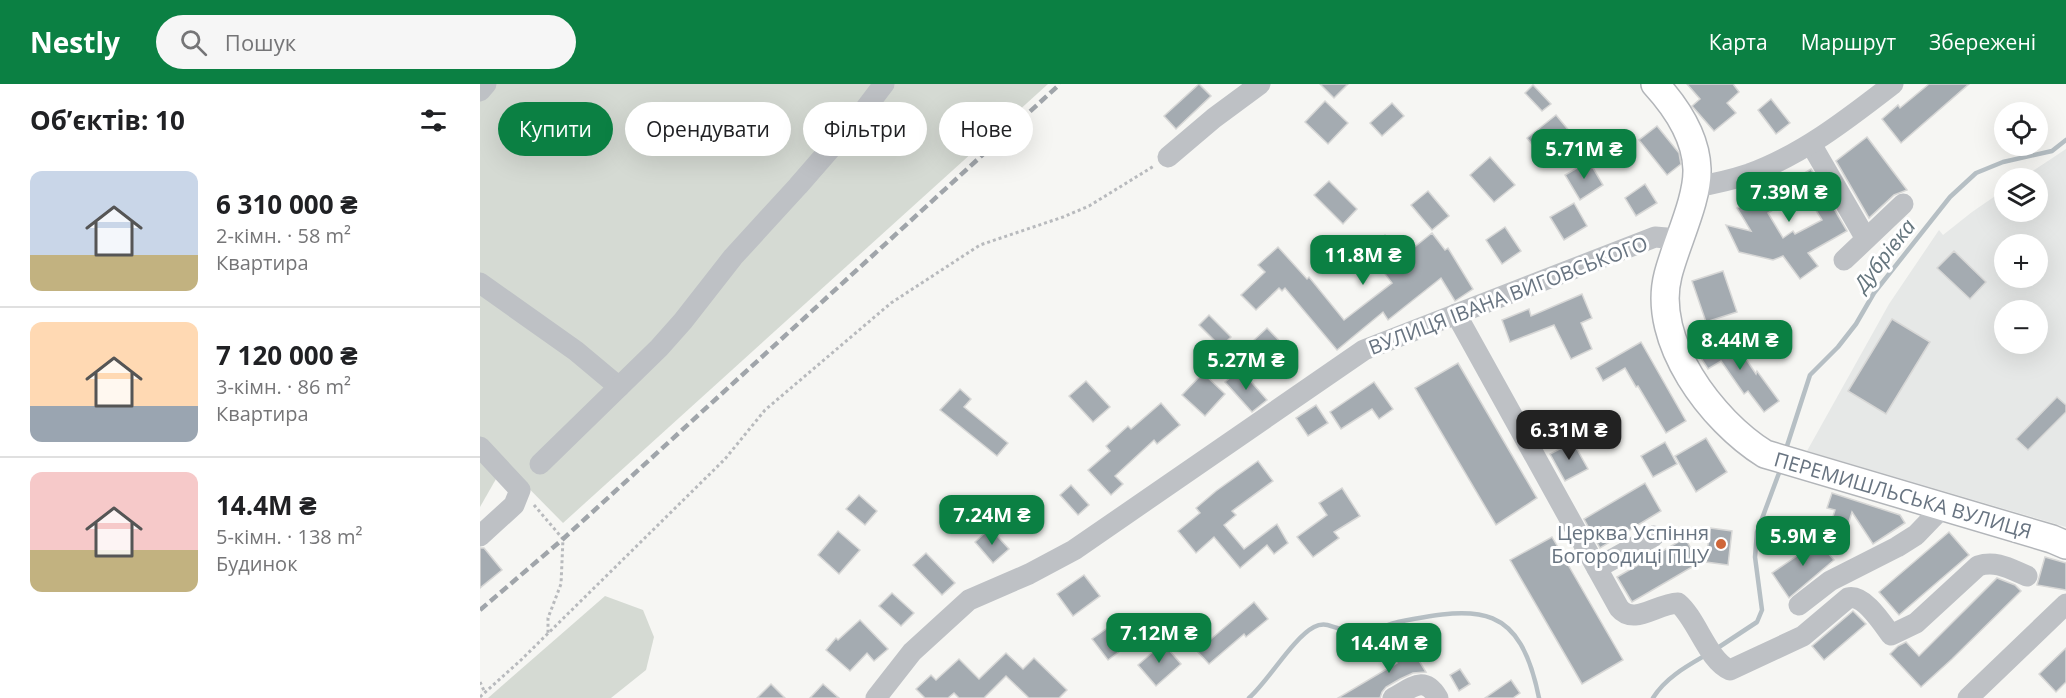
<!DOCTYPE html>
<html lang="uk">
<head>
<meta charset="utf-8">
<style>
  body { margin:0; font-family:"Open Sans",sans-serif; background:#f6f6f6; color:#202124; height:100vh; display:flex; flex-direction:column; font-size:22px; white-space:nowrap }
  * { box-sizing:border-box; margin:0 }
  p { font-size:20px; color:#757577 }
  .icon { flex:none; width:33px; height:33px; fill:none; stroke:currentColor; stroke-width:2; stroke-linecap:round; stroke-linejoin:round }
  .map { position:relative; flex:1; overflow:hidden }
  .panel { display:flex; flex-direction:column; background:#fff; width:480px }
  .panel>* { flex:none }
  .top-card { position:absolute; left:18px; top:18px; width:570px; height:54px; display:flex; gap:12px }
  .tools { position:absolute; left:1514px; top:18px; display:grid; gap:12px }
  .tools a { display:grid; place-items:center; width:54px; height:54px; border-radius:50%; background:#fff; box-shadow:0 6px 24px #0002; font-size:30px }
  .price { position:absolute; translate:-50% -51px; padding:0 14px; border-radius:12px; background:#0b8043; color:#fff; font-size:20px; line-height:39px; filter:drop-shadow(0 2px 3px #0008) }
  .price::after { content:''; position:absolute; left:50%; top:36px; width:18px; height:14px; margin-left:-9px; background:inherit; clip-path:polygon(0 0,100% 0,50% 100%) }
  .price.on { background:#222; color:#fff }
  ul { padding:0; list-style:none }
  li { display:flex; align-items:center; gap:18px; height:150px; padding:0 30px }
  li+li { border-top:2px solid #e0e0e0 }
  li span { display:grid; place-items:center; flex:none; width:168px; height:120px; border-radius:12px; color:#555 }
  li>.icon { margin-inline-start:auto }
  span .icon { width:72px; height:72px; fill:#fffc; stroke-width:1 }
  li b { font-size:26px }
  h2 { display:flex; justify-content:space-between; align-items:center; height:72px; padding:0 30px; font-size:26px }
  .tag { padding:0 21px; border-radius:27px; background:#fff; box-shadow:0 6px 24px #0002; font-size:21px; line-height:54px }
  .tag.on { background:#0b8043; color:#fff }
  header { display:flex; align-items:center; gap:36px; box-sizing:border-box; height:84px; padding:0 30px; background:#0b8043; color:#fff }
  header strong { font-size:28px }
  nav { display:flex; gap:33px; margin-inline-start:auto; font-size:21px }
  .search { width:420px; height:54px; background:#f6f6f6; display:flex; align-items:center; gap:15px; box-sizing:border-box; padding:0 21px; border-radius:33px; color:#757577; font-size:22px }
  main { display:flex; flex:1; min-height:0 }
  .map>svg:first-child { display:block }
  .built { fill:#e6e8e7; fill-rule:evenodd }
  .green { fill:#d5dad3 }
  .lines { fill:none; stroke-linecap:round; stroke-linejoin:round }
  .stream { stroke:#b6bfc4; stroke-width:4.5 }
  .building { fill:#a4abb1; stroke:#d7d7d6; stroke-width:1.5; fill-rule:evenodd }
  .major-casing { stroke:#b2b5b9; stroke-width:30 }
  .path { stroke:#b8babd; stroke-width:3; stroke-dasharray:3 3; stroke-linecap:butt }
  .minor { stroke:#bec1c5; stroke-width:21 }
  .major { stroke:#fff; stroke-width:27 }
  .rail { stroke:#a0a5aa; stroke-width:4.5; stroke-dasharray:9 4.5; stroke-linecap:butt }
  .poi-dot { fill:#cf673a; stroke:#fff; stroke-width:2 }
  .labels { text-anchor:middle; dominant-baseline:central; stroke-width:6; stroke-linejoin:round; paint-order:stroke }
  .street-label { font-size:20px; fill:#687481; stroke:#fff }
  .poi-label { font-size:20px; fill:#687481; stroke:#fff; text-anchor:end }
  .water-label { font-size:21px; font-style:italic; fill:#64757d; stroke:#fff }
</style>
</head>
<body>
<header>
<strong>Nestly</strong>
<div class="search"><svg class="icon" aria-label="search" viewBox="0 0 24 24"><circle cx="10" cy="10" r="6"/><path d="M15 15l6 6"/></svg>Пошук</div>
<nav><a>Карта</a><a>Маршрут</a><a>Збережені</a></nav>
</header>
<main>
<section class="panel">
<h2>Об’єктів: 10<svg class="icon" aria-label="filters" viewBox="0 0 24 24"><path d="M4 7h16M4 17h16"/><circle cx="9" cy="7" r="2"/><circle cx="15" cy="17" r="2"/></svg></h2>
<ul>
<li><span style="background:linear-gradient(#c9d6e8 70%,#c2b280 0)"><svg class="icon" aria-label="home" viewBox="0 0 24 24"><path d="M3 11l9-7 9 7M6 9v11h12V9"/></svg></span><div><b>6 310 000 ₴</b><p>2-кімн. · 58 m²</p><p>Квартира</p></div></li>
<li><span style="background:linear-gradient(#ffd9b3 70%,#9aa5b1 0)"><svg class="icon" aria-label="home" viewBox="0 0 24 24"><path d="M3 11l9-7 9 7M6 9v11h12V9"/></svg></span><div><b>7 120 000 ₴</b><p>3-кімн. · 86 m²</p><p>Квартира</p></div></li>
<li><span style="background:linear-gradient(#f6c9c9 65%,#c2b280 0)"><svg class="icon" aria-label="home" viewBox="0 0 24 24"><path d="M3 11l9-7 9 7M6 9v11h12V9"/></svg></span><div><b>14.4M ₴</b><p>5-кімн. · 138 m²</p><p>Будинок</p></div></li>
</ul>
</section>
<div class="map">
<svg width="1586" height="614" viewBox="0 0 1586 614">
  <rect width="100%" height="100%" fill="#f6f6f3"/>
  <!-- built -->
  <path class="built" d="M1586,65V443L1327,367L1409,220L1459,146L1463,151L1492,128L1524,106V128H1557V94H1542ZM1524,160H1557V194H1524ZM1524,226H1557V260H1524Z"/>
  <!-- green -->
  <g class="green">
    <path d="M0,0H568L83,439L0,355Z"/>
    <path d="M0,372L16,395L0,423Z"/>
    <path d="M125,512L163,526L174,553L166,586L131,614H8Z"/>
  </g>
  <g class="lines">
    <!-- stream -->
    <g class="stream">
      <path d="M1306,365L1330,291L1358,263L1376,240L1394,209L1470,113L1496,89L1523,78L1572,67L1586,56"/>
      <path d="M1236,565L1277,538L1282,526L1275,473L1277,448L1299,389"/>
      <path d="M769,614C789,596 813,554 834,543C847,536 856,546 869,547C876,548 885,547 892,546C901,544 909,540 918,538C1001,521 1040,520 1059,614"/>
      <path d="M1173,614C1185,594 1207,582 1226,571"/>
    </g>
  </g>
  <!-- building -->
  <g class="building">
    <path d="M719,0L731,12L696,45L684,32Z"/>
    <path d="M840,0H868L854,14Z"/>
    <path d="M1207,0H1253L1259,8L1247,19L1256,29L1234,47L1212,22L1220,15Z"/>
    <path d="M1449,0H1489L1421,59L1402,35L1418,21L1420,24Z"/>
    <path d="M1053,1L1071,20L1062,27L1045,9Z"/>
    <path d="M1291,15L1310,39L1296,50L1278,26Z"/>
    <path d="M845,17L868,39L848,60L825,38Z"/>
    <path d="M912,19L924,32L902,52L890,39Z"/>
    <path d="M1076,31L1095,54L1068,75H1064L1047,54Z"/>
    <path d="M1177,42L1199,69L1200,75L1201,80L1187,91L1159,56Z"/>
    <path d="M1387,53L1427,106L1414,111L1389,134L1356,77Z"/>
    <path d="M1010,73L1035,101L1014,118L990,91Z"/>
    <path d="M1109,77L1123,101L1100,116L1085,91Z"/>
    <path d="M1331,85L1367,147L1328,169L1338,182L1320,195L1303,172L1293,176L1259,168L1246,141L1271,147L1257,124L1304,97L1306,100ZM1324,107L1342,136L1315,150L1313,147L1303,154L1288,129Z"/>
    <path d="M849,97L877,125L863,140L834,111Z"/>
    <path d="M1165,100L1177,119L1156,132L1145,114Z"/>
    <path d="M948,107L969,132L952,146L931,121Z"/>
    <path d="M1094,119L1107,142L1084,156L1070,133Z"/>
    <path d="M1025,143L1041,167L1022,180L1006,156Z"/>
    <path d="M952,149L965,166L968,164L993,205L975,217L961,194L908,236L903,228L857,266L805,204L802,207L799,204L776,226L761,211L785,188L778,181L798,163L827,195L829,193L864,236L912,199L887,166L905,151L922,173Z"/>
    <path d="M1474,167L1506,198L1490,215L1457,184Z"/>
    <path d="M1243,187L1257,228L1226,238L1212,197Z"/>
    <path d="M1102,210L1112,234L1101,239L1112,265L1091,275L1074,241L1030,258L1022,236L1049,225L1051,232Z"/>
    <path d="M729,231L751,253L741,263L719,241Z"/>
    <path d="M1412,235L1450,258L1406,330L1368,307Z"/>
    <path d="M787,244L812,270L796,284L772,258Z"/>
    <path d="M1250,251L1276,290L1277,287L1299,317L1284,328L1268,307L1264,310L1241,277L1228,285L1219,271Z"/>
    <path d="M1161,258L1206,337L1186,349L1158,302L1156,303L1145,284L1123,297L1116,284Z"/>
    <path d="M978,279L1057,414L1016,441L935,304Z"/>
    <path d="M760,285L787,316L772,328L745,298Z"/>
    <path d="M723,289L745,310L725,332L702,311Z"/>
    <path d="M606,297L630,323L613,338L589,312Z"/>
    <path d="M894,298L913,325L899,335L892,325L861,345L850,328Z"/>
    <path d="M480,305L491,315L484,323L528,359L517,372L460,326Z"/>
    <path d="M1577,313L1586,321V328L1548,366L1536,355Z"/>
    <path d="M681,319L700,341L677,360L674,356L635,392L643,400L631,411L608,386L630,367L626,362L648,342L651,345Z"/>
    <path d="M836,321L848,339L828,352L816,334Z"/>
    <path d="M1226,354L1247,388L1216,408L1195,372Z"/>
    <path d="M1093,358L1108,385L1085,397L1070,370Z"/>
    <path d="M1185,358L1197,380L1173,393L1161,372Z"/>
    <path d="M778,377L793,397L752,427L756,431L744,441L764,465L797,440L808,459L794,470L787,461L760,484L734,453L716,469L698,447L720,429L716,424L736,407Z"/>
    <path d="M1165,399L1181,427L1120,464L1104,435Z"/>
    <path d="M591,401L609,421L598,431L580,411Z"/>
    <path d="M862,404L880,432L854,448L859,454L833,473L817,453L847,431L839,419Z"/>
    <path d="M1352,409L1420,431L1425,439L1393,460L1372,428L1366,447L1350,442L1355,426L1347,424Z"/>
    <path d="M379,411L397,427L385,441L366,425Z"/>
    <path d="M510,444L529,465L513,479L495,458Z"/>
    <path d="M1230,444L1252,447L1248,481L1226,478Z"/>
    <path d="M358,447L380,466L359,490L338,471Z"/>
    <path d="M1469,448L1489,471L1419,531L1399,508Z"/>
    <path d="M1072,453L1143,576L1102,600L1030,476Z"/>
    <path d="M1205,454L1219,479L1152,518L1137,493Z"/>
    <path d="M1331,455H1336L1354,476L1309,514L1292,489L1321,469L1318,465Z"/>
    <path d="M0,464H4L22,486L0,504Z"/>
    <path d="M446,469L475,499L462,511L433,481Z"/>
    <path d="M1565,473L1586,479V506L1557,501Z"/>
    <path d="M604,491L620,512L593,532L577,510Z"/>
    <path d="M1517,494L1535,501L1541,507L1472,575L1441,603L1410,570L1418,562L1426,558L1439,572Z"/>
    <path d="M412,509L434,529L421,542L399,522Z"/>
    <path d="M774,518L788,535L766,553L764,550L729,580L717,567Z"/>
    <path d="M1373,527L1386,540L1344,576L1332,562Z"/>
    <path d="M380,536L408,565L394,577L387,569L370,587L346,566L356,554L358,556Z"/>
    <path d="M636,538L652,558L628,576L612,555Z"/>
    <path d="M927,557L946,588L933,589L920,595L906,603L902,608L900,614H858L917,579L910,567Z"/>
    <path d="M683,559L701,580L676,602L658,581Z"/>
    <path d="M1586,564V598L1576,608L1559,590Z"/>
    <path d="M526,569L543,585L554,574L587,606L579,614H549L526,592L504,614H479L474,609L468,614H445L436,605L451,591L456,596L479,575L499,595Z"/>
    <path d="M980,585L990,600L979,607L970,591Z"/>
    <path d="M1031,596L1040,609L1033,614H1005Z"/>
    <path d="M291,600L305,614H277Z"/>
    <path d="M343,600L359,614H330Z"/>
  </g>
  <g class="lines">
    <defs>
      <path id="major" d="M1175,0C1196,23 1216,52 1217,85C1218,116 1196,159 1188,191C1171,257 1232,337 1285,370L1572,455L1586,461"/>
    </defs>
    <!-- major casing -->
    <use href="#major" class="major-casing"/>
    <!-- path -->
    <g class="path">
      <path d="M54,421L83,455L81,500L68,534V549"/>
      <path d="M0,598L5,609"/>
      <path d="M0,613L42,575L245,375L285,326L411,219L500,161L583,133L609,122L674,82"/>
    </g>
    <!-- minor -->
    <g class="minor">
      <path d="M0,7L6,0"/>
      <path d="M1331,60L1386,155"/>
      <path d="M688,73L734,34L780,0"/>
      <path d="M1215,103C1233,100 1251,96 1269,90C1322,71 1369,34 1413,0"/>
      <path d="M1364,176L1423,120"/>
      <path d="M0,199L96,267L139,303"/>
      <path d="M976,230L1139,524C1154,542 1176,520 1198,519C1217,535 1228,577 1250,586L1323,552L1368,514C1384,510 1402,539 1411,551L1436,539L1498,482C1516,476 1530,485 1547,492"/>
      <path d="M0,363L40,406L34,421L0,452"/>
      <path d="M60,380L179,264L203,237L253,173L318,102L385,25L404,0"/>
      <path d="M1117,484L1174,452"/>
      <path d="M1319,521L1350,497L1417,463L1436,451L1463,423"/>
      <path d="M396,614L432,568L489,516L549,490L594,466L884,266L1175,153L1198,155"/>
      <path d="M913,614C932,604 944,590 958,614"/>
      <path d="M1488,614L1586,520"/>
    </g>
    <!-- major -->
    <use href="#major" class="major"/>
    <!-- rail -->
    <path class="rail" d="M0,526L83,455L580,0"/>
  </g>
  <!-- markers -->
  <circle class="poi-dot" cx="1241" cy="460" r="6"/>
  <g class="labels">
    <!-- street labels -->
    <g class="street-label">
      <text transform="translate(1028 211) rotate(-21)">ВУЛИЦЯ ІВАНА ВИГОВСЬКОГО</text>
      <text transform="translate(1423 411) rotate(16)">ПЕРЕМИШЛЬСЬКА ВУЛИЦЯ</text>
    </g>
    <!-- poi labels -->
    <g class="poi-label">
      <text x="1229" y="448">Церква Успіння<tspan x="1229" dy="23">Богородиці ПЦУ</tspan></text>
    </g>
    <!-- water labels -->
    <g class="water-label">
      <text transform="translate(1404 171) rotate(-52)">Дубрівка</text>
    </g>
  </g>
</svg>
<div class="tools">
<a><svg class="icon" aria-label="locate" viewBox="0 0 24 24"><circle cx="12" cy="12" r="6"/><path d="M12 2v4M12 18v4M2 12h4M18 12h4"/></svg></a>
<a><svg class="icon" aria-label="layers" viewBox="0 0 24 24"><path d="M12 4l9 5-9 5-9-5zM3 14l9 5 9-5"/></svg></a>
<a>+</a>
<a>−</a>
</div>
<b class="price" style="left:1104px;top:96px">5.71M ₴</b>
<b class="price" style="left:1309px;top:139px">7.39M ₴</b>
<b class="price" style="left:883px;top:202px">11.8M ₴</b>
<b class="price" style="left:1260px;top:287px">8.44M ₴</b>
<b class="price" style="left:766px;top:307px">5.27M ₴</b>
<b class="price on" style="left:1089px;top:377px">6.31M ₴</b>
<b class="price" style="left:512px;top:462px">7.24M ₴</b>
<b class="price" style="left:1323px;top:483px">5.9M ₴</b>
<b class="price" style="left:679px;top:580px">7.12M ₴</b>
<b class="price" style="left:909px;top:590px">14.4M ₴</b>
<div class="top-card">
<a class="tag on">Купити</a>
<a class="tag">Орендувати</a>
<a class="tag">Фільтри</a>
<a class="tag">Нове</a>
</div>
</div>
</main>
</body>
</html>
